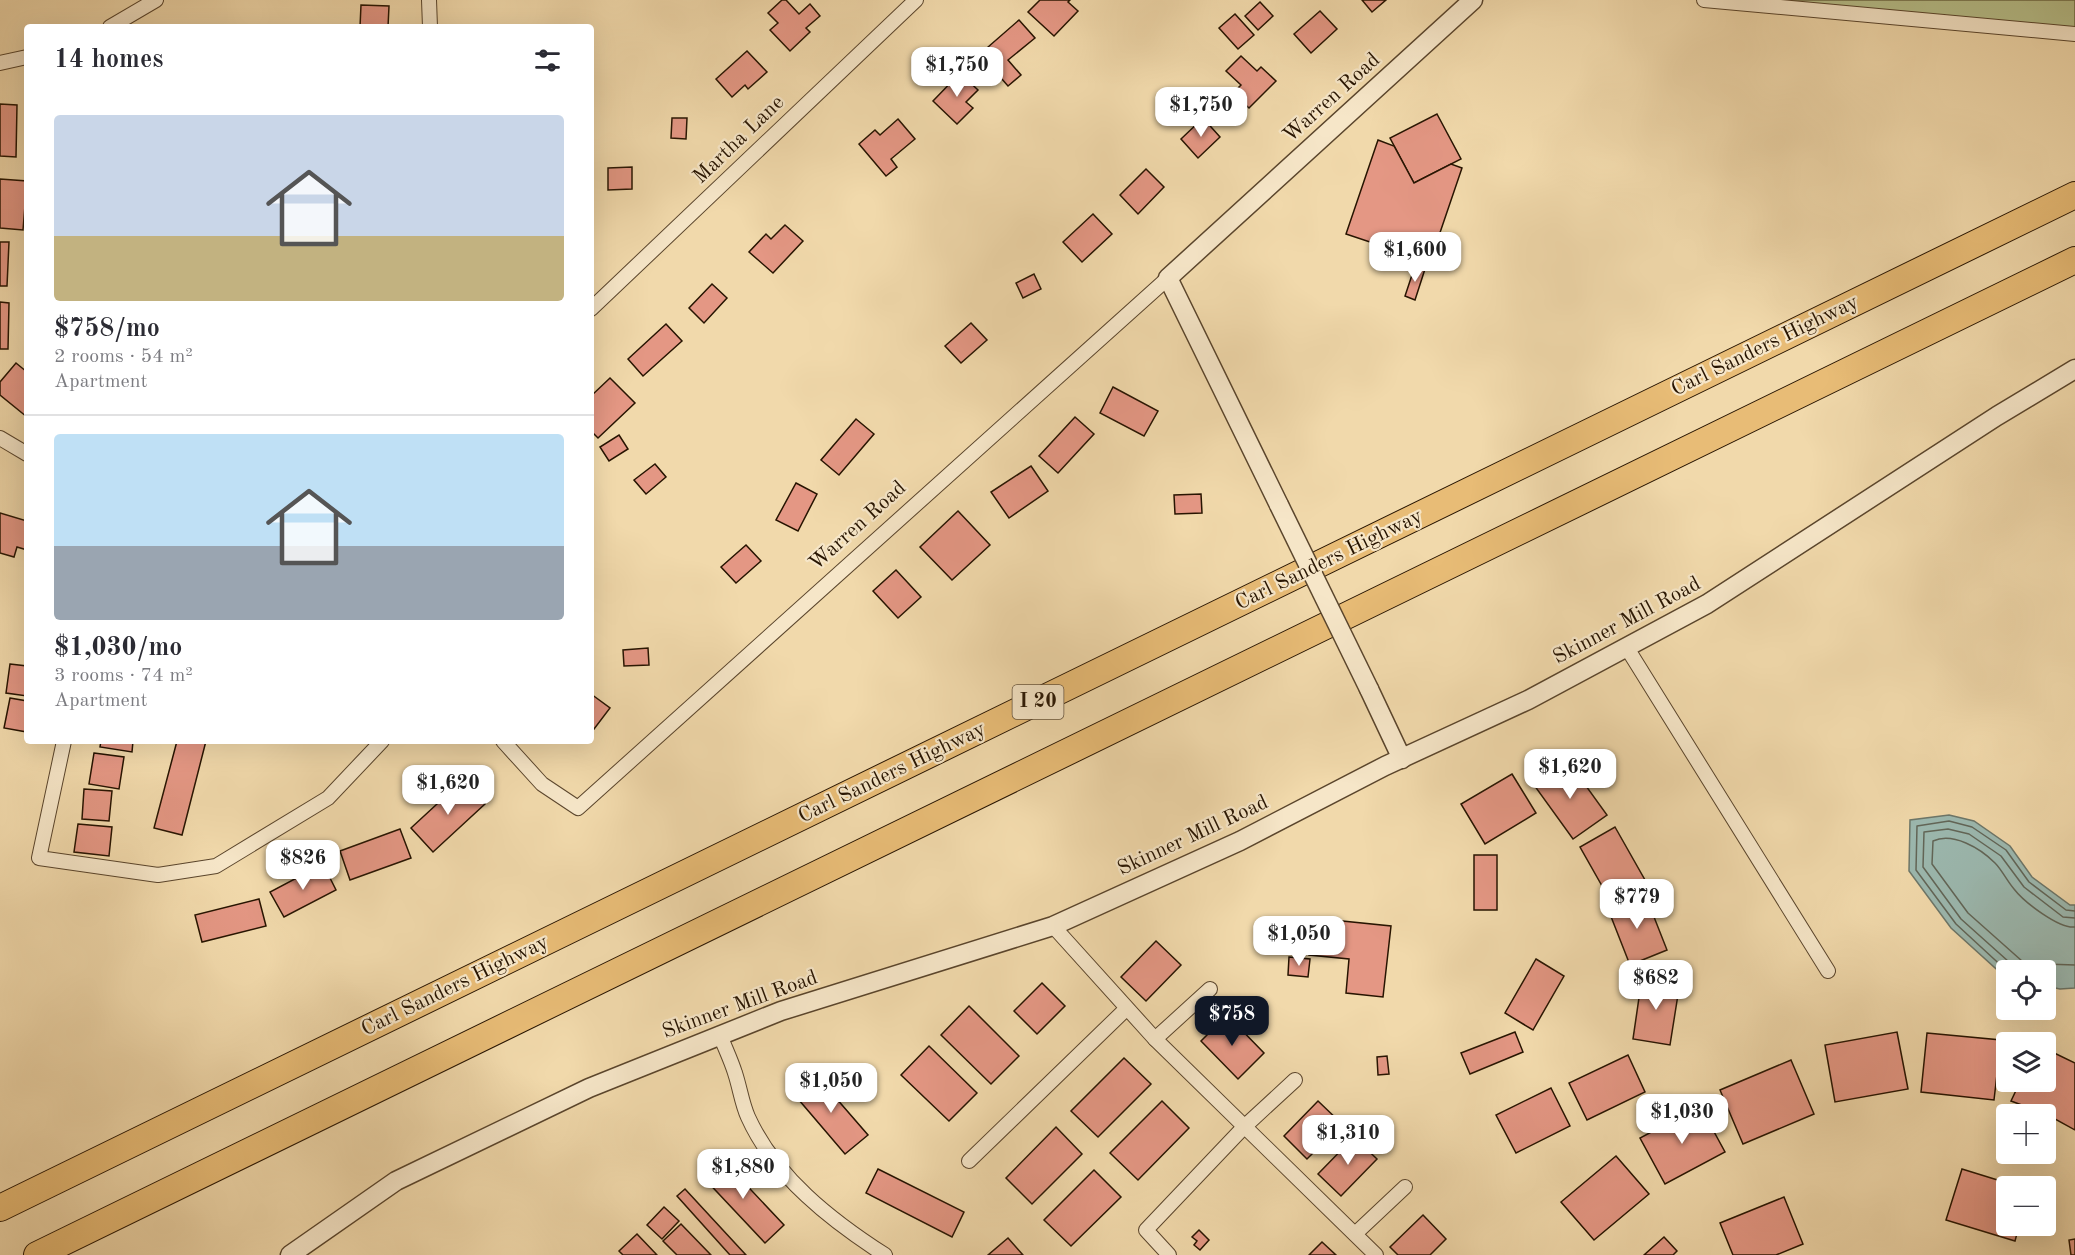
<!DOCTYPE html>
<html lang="en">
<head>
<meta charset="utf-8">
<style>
  body { margin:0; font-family:"Old Standard TT",serif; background:#f2f2f3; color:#2b2b33; height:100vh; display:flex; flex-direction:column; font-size:22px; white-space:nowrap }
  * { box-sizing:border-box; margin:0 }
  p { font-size:20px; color:#7c7c81 }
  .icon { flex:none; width:33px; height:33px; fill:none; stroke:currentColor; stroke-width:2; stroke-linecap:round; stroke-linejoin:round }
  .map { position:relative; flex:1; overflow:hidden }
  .drawer { position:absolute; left:24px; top:24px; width:570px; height:720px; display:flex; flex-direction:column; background:#fff; border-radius:6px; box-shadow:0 6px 24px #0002 }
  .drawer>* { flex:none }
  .controls { position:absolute; left:1996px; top:960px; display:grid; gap:12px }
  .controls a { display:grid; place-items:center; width:60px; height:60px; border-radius:6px; background:#fff; box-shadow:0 6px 24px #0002; font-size:30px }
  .price { position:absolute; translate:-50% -51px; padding:0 14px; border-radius:12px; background:#fff; color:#222; font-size:20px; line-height:39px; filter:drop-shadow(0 2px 3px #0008) }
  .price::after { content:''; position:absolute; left:50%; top:36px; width:18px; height:14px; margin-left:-9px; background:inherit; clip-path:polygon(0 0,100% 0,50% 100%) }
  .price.active { background:#111827; color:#fff }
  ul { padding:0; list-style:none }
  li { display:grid; align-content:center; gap:12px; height:318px; padding:0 30px }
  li+li { border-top:2px solid #e1e1e2 }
  li span { display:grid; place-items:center; height:186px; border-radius:6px; color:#555 }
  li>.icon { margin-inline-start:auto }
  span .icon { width:108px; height:108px; fill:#fffc; stroke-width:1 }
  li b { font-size:26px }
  h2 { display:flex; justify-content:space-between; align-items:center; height:72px; padding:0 30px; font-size:26px }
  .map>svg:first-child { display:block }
  .green { fill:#b7c08b; stroke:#6f6a46; stroke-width:1.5 }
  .water { fill:#9cb9b0; stroke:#6d776a; stroke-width:1.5 }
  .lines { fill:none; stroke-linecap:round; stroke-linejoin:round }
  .shore { stroke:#626658; stroke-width:1.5 }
  .building { fill:#e49784; stroke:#271401; stroke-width:1.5 }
  .minor-casing { stroke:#5a452c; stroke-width:16 }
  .tertiary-casing { stroke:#5a452c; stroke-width:21 }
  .motorway-casing { stroke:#271401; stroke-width:28 }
  .minor { stroke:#f6e6c8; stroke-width:14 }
  .tertiary { stroke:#f6e6c8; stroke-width:18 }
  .motorway { stroke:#e8bc76; stroke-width:26 }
  .tertiary-bridge-casing { stroke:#5a452c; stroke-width:21; stroke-linecap:butt }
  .tertiary-bridge { stroke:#f6e6c8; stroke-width:18 }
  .labels { text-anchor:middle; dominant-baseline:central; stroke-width:4.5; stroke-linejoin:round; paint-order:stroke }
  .shield { fill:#f6e6c8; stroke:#65533d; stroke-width:1.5 }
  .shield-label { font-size:20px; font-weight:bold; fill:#271401 }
  .street-label { font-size:21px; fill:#271401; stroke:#f6e6c8 }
</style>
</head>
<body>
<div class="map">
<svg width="2075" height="1255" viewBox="0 0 2075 1255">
  <rect width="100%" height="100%" fill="#f1d9ab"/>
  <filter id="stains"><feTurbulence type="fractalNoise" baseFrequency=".00333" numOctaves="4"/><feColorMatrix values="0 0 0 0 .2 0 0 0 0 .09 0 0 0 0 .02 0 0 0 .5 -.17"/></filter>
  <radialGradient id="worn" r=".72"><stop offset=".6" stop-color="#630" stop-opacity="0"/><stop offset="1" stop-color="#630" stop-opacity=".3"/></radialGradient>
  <!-- green -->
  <path class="green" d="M1758,0H2075V33Z"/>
  <!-- water -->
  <path class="water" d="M1949,815L1974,821L2010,846L2032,877L2070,905H2075V988L2060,989L2046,986V970H2007V977L2004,976L1951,928L1909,871L1910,820Z"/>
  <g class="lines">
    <!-- shore -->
    <g class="shore">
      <path d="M2075,927C2059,929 2024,902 2014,889C2007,881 2002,870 1995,863C1980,848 1953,832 1933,841L1932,864L1968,913L2022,961L2028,970L2045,964L2075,965"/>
      <path d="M2018,970L1961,919L1923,867L1924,832L1948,829L1969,834L2001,856L2024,887L2063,917L2075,918"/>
      <path d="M2007,971L1956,924L1916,870L1917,826L1949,821L1972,827L2006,850L2029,882L2066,910L2075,911"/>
    </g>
  </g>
  <!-- building -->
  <g class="building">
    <path d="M782,0H786L799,14L810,4L820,16L806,28L810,32L790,51L770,30L778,23L768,13Z"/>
    <path d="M1040,0H1070L1068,2L1078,11L1054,36L1028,12Z"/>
    <path d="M1362,0H1386L1372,12Z"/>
    <path d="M1260,2L1273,16L1258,30L1245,16Z"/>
    <path d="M361,5L389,6L388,27H360Z"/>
    <path d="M1320,11L1337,29L1311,53L1294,34Z"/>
    <path d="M1235,14L1254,35L1238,49L1219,28Z"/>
    <path d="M1019,20L1035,38L1008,60L1021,75L1008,86L980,54Z"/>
    <path d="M747,51L767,72L748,89L745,85L732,97L716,79Z"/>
    <path d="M1241,56L1257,71L1261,67L1276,81L1249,108L1233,93L1241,85L1226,71Z"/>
    <path d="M960,73L978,90L966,102L973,108L957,124L933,101Z"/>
    <path d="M0,104L17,105L16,157L0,156Z"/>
    <path d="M1437,114L1461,159L1414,183L1390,138Z"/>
    <path d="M672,118H687L686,139L671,138Z"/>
    <path d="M1203,118L1220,137L1198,158L1181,139Z"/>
    <path d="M898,119L915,139L891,159L897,167L886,176L859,144L875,130L880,135Z"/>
    <path d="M1378,140L1394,146L1414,183L1451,164L1462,168L1430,262L1346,234Z"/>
    <path d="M632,167V189L608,190V168Z"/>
    <path d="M1146,169L1164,187L1138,214L1120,195Z"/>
    <path d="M0,179L27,181L23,230L0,228Z"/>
    <path d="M1093,214L1112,234L1082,262L1063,242Z"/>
    <path d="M785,225L803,241L773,273L749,252L766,234L771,239Z"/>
    <path d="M0,242H9L7,286H0Z"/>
    <path d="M1415,266L1425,269L1415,300L1405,296Z"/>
    <path d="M1034,274L1041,289L1023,298L1016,283Z"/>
    <path d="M712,284L727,298L704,323L689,308Z"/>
    <path d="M0,302L9,303L8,349H0Z"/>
    <path d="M971,323L987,340L961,363L945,346Z"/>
    <path d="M666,324L682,341L643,376L628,359Z"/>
    <path d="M16,363L27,372V417L0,395V382Z"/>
    <path d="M610,378L635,403L598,438L591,431V396Z"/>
    <path d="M1113,387L1158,411L1144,436L1100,413Z"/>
    <path d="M1075,417L1094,434L1058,473L1039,456Z"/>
    <path d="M856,419L874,434L839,475L821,460Z"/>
    <path d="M619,435L628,449L609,461L600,447Z"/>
    <path d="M655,464L666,477L646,494L634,480Z"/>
    <path d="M1031,466L1048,491L1009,518L991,492Z"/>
    <path d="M796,483L817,494L798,531L776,520Z"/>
    <path d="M1201,494L1202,513L1175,514L1174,495Z"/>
    <path d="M958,511L990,545L952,580L920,547Z"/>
    <path d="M0,513L27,521V550L17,547L14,557L0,553Z"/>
    <path d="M746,545L761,561L736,583L721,567Z"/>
    <path d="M896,570L921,597L898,618L873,591Z"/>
    <path d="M648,648L649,665L624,666L623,650Z"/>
    <path d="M10,664L27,666V696L6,693Z"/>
    <path d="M591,694L610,708L591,733Z"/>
    <path d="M10,698L27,701V732L4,728Z"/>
    <path d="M101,741H133L132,752L100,747Z"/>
    <path d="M177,741H206L182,835L154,828Z"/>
    <path d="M94,753L124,757L119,789L89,784Z"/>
    <path d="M1568,761L1607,815L1573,839L1534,785Z"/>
    <path d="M1512,774L1536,813L1485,844L1461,804Z"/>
    <path d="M463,780L485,804L433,852L411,828Z"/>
    <path d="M84,789L112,791L109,821L82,819Z"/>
    <path d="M78,824L112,827L109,856L74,852Z"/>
    <path d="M1615,827L1645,880L1610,900L1580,847Z"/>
    <path d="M400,829L411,858L350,880L340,851Z"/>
    <rect x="1474" y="855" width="23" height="55"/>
    <path d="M323,864L336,890L284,917L270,892Z"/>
    <path d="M1645,894L1667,950L1630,965L1608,909Z"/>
    <path d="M259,899L266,926L202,942L195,915Z"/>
    <path d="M1313,918L1391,926L1383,997L1346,993L1349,959L1309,955Z"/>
    <path d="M1156,941L1181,965L1146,1001L1121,977Z"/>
    <path d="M1289,957L1310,959L1308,977L1288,975Z"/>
    <path d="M1536,959L1564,976L1533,1030L1505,1013Z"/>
    <path d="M1642,977L1680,982L1670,1045L1633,1039Z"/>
    <path d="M1042,983L1065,1006L1037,1034L1014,1011Z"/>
    <path d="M969,1006L1019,1056L991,1084L941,1035Z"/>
    <path d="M1227,1015L1264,1053L1238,1079L1201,1041Z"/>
    <path d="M1515,1032L1523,1052L1470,1074L1461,1053Z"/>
    <path d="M1897,1032L1908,1089L1835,1102L1825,1045Z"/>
    <path d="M1927,1033L2001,1040L1994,1100L1921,1092Z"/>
    <path d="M929,1046L977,1093L949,1121L901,1075Z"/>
    <path d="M2046,1049L2075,1063V1130L2046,1114L2011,1101L2020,1082H2046Z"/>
    <path d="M1628,1055L1645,1092L1587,1120L1569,1083Z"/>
    <path d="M1387,1056L1389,1074L1378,1075L1377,1057Z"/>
    <path d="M1124,1058L1151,1084L1098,1137L1071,1111Z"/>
    <path d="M1791,1060L1814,1114L1743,1144L1720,1090Z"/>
    <path d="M816,1075L868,1135L845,1154L793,1093Z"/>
    <path d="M1551,1088L1570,1126L1516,1153L1496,1115Z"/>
    <path d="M1162,1101L1189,1128L1138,1180L1110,1153Z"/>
    <path d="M1318,1101L1342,1124L1307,1159L1284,1136Z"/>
    <path d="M1700,1106L1725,1152L1665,1184L1640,1138Z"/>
    <path d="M1056,1127L1082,1154L1032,1204L1006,1178Z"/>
    <path d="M1354,1137L1377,1159L1341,1196L1318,1174Z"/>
    <path d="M1616,1156L1649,1194L1594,1240L1561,1202Z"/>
    <path d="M721,1158L784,1225L765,1243L702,1176Z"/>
    <path d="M878,1169L964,1212L952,1237L866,1193Z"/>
    <path d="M1962,1169L2017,1186H2007V1226H2019L2015,1241L1946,1220Z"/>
    <path d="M1094,1170L1121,1197L1071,1246L1044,1220Z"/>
    <path d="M685,1189L746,1255H730L677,1196Z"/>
    <path d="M1784,1197L1803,1244L1776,1255H1733L1720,1223Z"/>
    <path d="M664,1207L679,1221L662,1239L647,1225Z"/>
    <path d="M1423,1215L1446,1239L1430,1255H1398L1390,1247Z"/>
    <path d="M681,1224L711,1255H677L663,1241Z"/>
    <path d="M1199,1230L1209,1240L1200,1250L1194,1245L1197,1241L1192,1237Z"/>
    <path d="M637,1234L657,1255H623L619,1251Z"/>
    <path d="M1664,1237L1677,1251L1673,1255H1644Z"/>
    <path d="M1008,1238L1023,1255H988Z"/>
    <path d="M2075,1239V1255H2071L2069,1240Z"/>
    <path d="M1322,1242L1336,1255H1309Z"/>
  </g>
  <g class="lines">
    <defs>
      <g id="minor">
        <path d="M429,0L430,27"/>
        <path d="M1704,0L2075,34"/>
        <path d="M110,27L156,0"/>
        <path d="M0,63L27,57"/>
        <path d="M591,309L916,0"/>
        <path d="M0,438L27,454"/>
        <path d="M1627,648L1828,971"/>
        <path d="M64,741L39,858L158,875L216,866L328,798L382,741"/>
        <path d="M503,741L542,784L578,808L1168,278"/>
        <path d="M1053,926L1155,1039L1376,1255"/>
        <path d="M720,1035C725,1048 731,1060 735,1073C740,1088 742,1104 748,1117C775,1177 832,1221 885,1255"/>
        <path d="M1155,1039L1210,989"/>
        <path d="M969,1161L1126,1009"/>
        <path d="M1355,1234L1405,1187"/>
        <path d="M1169,1255L1146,1230L1243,1128L1295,1080"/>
      </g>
      <g id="tertiary">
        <path d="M1279,505L1168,278L1473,0"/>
        <path d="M1369,689L1402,759"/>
        <path d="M290,1255L396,1181L589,1088L781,1011L1053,926L1240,841L1385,766L1528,700L1707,604L1997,416L2075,369"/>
      </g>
      <g id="motorway">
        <path d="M0,1208L2075,195"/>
        <path d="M37,1255L2075,260"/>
      </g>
    </defs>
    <!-- minor casing -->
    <use href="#minor" class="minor-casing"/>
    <!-- tertiary casing -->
    <use href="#tertiary" class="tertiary-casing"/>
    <!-- motorway casing -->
    <use href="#motorway" class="motorway-casing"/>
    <!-- minor -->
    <use href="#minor" class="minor"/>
    <!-- tertiary -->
    <use href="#tertiary" class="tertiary"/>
    <!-- motorway -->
    <use href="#motorway" class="motorway"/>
    <defs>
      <path id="tertiary-bridge" d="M1279,505L1369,689"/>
    </defs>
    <!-- tertiary-bridge casing -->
    <use href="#tertiary-bridge" class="tertiary-bridge-casing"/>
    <!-- tertiary-bridge -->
    <use href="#tertiary-bridge" class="tertiary-bridge"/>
  </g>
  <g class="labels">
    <!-- shield labels -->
    <rect class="shield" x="1012.5" y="685" width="51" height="34" rx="4.5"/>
    <g class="shield-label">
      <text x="1038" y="702">I 20</text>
    </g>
    <!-- street labels -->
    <g class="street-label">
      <text transform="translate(1332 98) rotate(-42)">Warren Road</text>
      <text transform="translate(739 140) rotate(-44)">Martha Lane</text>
      <text transform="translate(1765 346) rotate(-26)">Carl Sanders Highway</text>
      <text transform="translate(858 526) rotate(-42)">Warren Road</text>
      <text transform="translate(1329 560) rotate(-26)">Carl Sanders Highway</text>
      <text transform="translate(1627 621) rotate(-28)">Skinner Mill Road</text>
      <text transform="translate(892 773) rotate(-26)">Carl Sanders Highway</text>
      <text transform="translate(1193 836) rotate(-25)">Skinner Mill Road</text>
      <text transform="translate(455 986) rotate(-26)">Carl Sanders Highway</text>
      <text transform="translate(740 1005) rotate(-20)">Skinner Mill Road</text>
    </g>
  </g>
  <rect width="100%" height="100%" filter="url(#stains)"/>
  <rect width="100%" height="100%" fill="url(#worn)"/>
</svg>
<div class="controls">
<a><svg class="icon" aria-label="locate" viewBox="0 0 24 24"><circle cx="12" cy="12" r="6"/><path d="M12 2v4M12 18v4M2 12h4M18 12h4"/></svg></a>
<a><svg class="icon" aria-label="layers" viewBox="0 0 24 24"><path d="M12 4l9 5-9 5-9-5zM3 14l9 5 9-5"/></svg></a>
<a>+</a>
<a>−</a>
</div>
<b class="price" style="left:957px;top:98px">$1,750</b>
<b class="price" style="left:1201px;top:138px">$1,750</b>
<b class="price" style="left:1415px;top:283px">$1,600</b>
<b class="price" style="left:1570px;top:800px">$1,620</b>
<b class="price" style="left:448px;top:816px">$1,620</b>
<b class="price" style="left:303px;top:891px">$826</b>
<b class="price" style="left:1637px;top:930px">$779</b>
<b class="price" style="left:1299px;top:967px">$1,050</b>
<b class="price" style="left:1656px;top:1011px">$682</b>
<b class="price active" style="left:1232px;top:1047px">$758</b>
<b class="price" style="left:831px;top:1114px">$1,050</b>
<b class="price" style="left:1682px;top:1145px">$1,030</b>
<b class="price" style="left:1348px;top:1166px">$1,310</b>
<b class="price" style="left:743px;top:1200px">$1,880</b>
<section class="drawer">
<h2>14 homes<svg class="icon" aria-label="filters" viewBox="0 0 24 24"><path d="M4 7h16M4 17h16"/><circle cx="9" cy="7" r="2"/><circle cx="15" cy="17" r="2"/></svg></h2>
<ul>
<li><span style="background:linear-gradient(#c9d6e8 65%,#c2b280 0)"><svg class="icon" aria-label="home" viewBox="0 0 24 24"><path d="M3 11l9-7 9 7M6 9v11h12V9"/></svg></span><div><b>$758/mo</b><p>2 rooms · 54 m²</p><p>Apartment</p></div></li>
<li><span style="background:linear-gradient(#bfe0f5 60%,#9aa5b1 0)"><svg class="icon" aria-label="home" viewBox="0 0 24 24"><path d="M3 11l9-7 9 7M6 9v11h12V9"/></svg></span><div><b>$1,030/mo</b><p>3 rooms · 74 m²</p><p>Apartment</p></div></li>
</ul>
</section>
</div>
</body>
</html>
